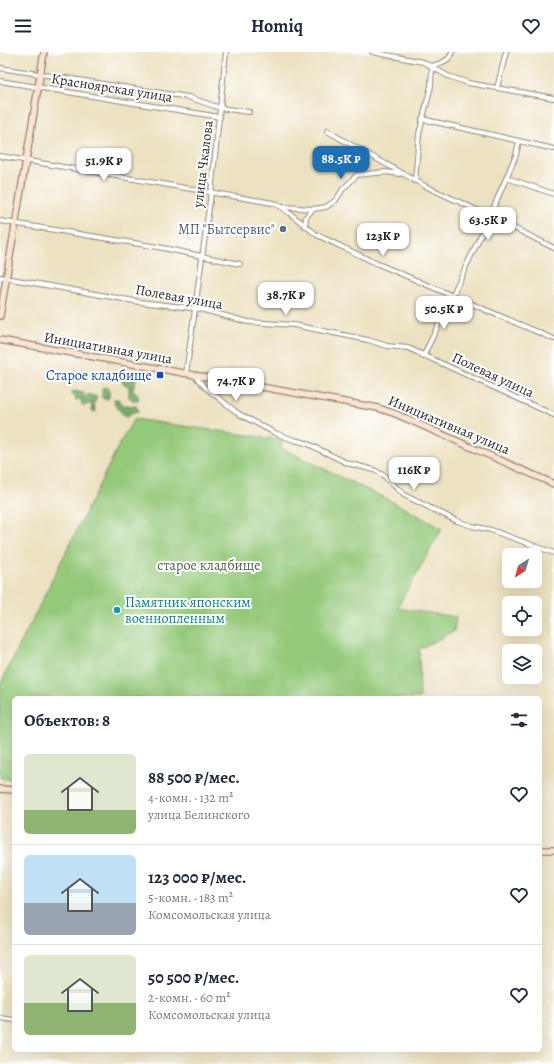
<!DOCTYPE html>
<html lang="ru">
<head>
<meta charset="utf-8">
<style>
  body { margin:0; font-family:Alegreya,serif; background:#f6f6f7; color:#1f2937; height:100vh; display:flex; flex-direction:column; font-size:15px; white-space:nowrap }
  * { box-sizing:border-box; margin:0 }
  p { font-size:13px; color:#747a83 }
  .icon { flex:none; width:22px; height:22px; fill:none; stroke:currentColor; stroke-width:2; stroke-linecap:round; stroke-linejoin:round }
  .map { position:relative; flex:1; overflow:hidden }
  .details { position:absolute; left:12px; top:644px; width:530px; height:356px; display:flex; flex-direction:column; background:#fff; border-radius:6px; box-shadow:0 4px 16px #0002 }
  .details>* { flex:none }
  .needle { width:26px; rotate:217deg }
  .controls { position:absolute; left:502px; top:496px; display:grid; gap:8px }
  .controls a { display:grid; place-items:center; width:40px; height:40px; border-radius:6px; background:#fff; box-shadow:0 4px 16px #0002; font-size:20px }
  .price { position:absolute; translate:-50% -34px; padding:0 9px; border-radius:8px; background:#fff; color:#222; font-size:13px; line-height:26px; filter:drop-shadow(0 1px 2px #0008) }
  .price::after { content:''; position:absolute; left:50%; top:24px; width:12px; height:9px; margin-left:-6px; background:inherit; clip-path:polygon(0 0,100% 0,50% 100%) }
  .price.current { background:#1f6fb2; color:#fff }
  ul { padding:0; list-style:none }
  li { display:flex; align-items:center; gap:12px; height:100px; padding:0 12px }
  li+li { border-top:1px solid #e0e1e3 }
  li span { display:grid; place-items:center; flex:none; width:112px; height:80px; border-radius:6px; color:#555 }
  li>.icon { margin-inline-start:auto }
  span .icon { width:48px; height:48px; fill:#fffc; stroke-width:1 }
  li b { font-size:17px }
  h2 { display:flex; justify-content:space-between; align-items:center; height:48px; padding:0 12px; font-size:17px }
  header { display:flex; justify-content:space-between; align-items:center; height:52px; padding:0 12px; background:#fff; font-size:18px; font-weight:700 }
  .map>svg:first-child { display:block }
  .green { fill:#95c97a; stroke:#607a52 }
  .forest { fill:#78ad6a; stroke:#526c4a }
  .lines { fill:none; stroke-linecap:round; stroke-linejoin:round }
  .street-casing { stroke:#8c8676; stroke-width:6 }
  .secondary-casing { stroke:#8c8676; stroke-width:8 }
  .street { stroke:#fff; stroke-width:4 }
  .secondary { stroke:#fde4d0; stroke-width:5.5 }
  .service-dot { fill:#5c6f8a; stroke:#fff; stroke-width:1.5 }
  .transit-dot { fill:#1a4fb4; stroke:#fff; stroke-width:1.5 }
  .culture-dot { fill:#0f9aa8; stroke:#fff; stroke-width:1.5 }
  .labels { text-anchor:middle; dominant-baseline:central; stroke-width:4; stroke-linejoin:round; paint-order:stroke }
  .street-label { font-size:14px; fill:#2b2b2b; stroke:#fff }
  .service-label { font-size:14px; fill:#4e5e75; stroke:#fff; text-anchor:end }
  .transit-label { font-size:14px; fill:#164399; stroke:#fff; text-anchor:end }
  .park-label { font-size:14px; fill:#506247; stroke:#fff }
  .culture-label { font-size:14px; fill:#0d838f; stroke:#fff; text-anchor:start }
</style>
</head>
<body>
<header><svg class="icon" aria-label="menu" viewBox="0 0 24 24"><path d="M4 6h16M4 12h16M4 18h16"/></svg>Homiq<svg class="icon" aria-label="heart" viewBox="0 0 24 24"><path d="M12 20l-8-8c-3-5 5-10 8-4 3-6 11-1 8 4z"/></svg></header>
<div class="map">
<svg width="554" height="1012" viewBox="0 0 554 1012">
  <rect width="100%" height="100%" fill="#fff"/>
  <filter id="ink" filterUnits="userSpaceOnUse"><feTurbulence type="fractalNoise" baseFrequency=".025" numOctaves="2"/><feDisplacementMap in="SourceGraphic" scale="8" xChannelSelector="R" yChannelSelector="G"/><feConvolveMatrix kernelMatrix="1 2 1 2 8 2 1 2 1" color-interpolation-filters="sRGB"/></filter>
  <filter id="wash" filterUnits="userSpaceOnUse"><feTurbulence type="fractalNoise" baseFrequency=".012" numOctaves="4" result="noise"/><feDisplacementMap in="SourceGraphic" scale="16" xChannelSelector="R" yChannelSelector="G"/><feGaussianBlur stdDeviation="0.9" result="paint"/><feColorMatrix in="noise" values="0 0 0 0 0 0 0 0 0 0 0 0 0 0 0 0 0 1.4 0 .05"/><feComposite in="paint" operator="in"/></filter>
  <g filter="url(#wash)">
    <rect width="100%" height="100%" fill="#ece1c0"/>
    <!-- green -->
    <path class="green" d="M134,367L282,388L281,396L393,450L442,477L397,556L456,565L454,579L419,597L420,646H14V727L0,726V633L121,389Z"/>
    <!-- forest -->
    <g class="forest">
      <path d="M131,320H135L138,323L133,337L139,346L137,349H133L129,345V334L123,332L122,328L130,325Z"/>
      <path d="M106,335L109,339V346L106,347L102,346V336Z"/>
      <path d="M73,339L84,341L83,347L88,342L97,345L94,352L96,360L92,359L91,351L83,354L80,347L76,348L75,343H72Z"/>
      <path d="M118,347L124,353L136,354L139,359L134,360L126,366L115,353L114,347Z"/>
    </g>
  </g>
  <g filter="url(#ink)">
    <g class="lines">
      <defs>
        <g id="street">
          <path d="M372,0L423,10L448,24L468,31L554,46"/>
          <path d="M0,16L188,45L220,56L249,60"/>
          <path d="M0,29L220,65"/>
          <path d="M497,36L506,0"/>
          <path d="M422,67L554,97"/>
          <path d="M327,79L425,134L490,164L554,196"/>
          <path d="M0,104L273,151L281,155L292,163L317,183L378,212L554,287"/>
          <path d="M507,126L554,142"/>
          <path d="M415,129L419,82L431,34L432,14C441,11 450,9 452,0"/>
          <path d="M283,155L313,157L326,155L336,148L343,137L357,123L386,120L400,122"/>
          <path d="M0,169L158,195L240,212"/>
          <path d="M305,174L306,165L313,157"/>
          <path d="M0,225L140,250L200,257L248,270L294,273L368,288L387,294L408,296L554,363"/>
          <path d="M423,305L490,164L516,103L519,89"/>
          <path d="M186,322L211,141L226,0"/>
          <path d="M194,323L206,336L239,362L275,381L294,388L306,391L347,411L374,418L383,423L404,443L457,469L472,474L491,478L554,501"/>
          <path d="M0,966L14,968"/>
        </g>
        <g id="secondary">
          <path d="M0,264L44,0"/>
          <path d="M0,288L378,356L396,362L554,432"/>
          <path d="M0,737L14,738"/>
          <path d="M540,798H554"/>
        </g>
      </defs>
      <!-- street casing -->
      <use href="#street" class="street-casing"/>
      <!-- secondary casing -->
      <use href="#secondary" class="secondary-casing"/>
      <!-- street -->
      <use href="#street" class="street"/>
      <!-- secondary -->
      <use href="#secondary" class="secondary"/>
    </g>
  </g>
  <!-- markers -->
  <circle class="service-dot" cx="283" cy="177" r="4"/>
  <rect class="transit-dot" x="156" y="319" width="8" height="8" rx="2"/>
  <circle class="culture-dot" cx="117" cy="558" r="4"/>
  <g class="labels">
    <!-- street labels -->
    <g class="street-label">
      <text transform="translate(112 36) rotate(9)">Красноярская улица</text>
      <text transform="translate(203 112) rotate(-83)">улица Чкалова</text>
      <text transform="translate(179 245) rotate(10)">Полевая улица</text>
      <text transform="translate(108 296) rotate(10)">Инициативная улица</text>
      <text transform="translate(493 323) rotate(25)">Полевая улица</text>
      <text transform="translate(449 373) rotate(23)">Инициативная улица</text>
    </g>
    <!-- service labels -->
    <g class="service-label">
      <text x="275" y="177">МП "Бытсервис"</text>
    </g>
    <!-- transit labels -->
    <g class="transit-label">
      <text x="152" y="323">Старое кладбище</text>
    </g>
    <!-- park labels -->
    <g class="park-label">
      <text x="209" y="513">старое кладбище</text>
    </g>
    <!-- culture labels -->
    <g class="culture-label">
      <text x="125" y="550">Памятник японским<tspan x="125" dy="16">военнопленным</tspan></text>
    </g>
  </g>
</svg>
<div class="controls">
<a><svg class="needle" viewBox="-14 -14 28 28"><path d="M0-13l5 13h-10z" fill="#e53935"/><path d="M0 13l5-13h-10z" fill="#747a83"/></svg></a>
<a><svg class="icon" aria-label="locate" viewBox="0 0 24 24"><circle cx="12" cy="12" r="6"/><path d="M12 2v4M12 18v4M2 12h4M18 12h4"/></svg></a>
<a><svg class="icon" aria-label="layers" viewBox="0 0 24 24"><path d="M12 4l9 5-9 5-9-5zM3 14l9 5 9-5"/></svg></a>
</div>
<b class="price current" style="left:341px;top:128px">88.5K ₽</b>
<b class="price" style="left:104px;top:130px">51.9K ₽</b>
<b class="price" style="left:488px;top:189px">63.5K ₽</b>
<b class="price" style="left:383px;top:205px">123K ₽</b>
<b class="price" style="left:286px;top:264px">38.7K ₽</b>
<b class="price" style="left:444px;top:278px">50.5K ₽</b>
<b class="price" style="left:236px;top:350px">74.7K ₽</b>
<b class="price" style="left:414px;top:439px">116K ₽</b>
<section class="details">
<h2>Объектов: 8<svg class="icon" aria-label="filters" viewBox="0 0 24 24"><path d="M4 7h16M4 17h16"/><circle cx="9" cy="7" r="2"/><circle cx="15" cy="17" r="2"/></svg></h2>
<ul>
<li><span style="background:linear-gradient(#dfe7d0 70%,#8fb573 0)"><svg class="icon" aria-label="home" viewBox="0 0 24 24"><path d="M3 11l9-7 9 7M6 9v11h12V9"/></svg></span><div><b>88 500 ₽/мес.</b><p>4-комн. · 132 m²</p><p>улица Белинского</p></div><svg class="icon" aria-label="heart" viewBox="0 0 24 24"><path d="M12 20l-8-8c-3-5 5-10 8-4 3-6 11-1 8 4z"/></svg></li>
<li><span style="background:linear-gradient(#bfe0f5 60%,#9aa5b1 0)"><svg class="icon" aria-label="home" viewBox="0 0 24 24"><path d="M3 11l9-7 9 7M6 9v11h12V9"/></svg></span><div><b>123 000 ₽/мес.</b><p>5-комн. · 183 m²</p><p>Комсомольская улица</p></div><svg class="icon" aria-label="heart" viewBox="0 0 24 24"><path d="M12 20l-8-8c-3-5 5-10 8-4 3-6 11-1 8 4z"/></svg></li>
<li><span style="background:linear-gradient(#dfe7d0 60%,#8fb573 0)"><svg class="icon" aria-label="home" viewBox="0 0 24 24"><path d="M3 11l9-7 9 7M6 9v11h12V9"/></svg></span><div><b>50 500 ₽/мес.</b><p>2-комн. · 60 m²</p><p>Комсомольская улица</p></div><svg class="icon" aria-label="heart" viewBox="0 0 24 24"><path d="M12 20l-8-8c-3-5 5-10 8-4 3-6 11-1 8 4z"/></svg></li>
</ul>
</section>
</div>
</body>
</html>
